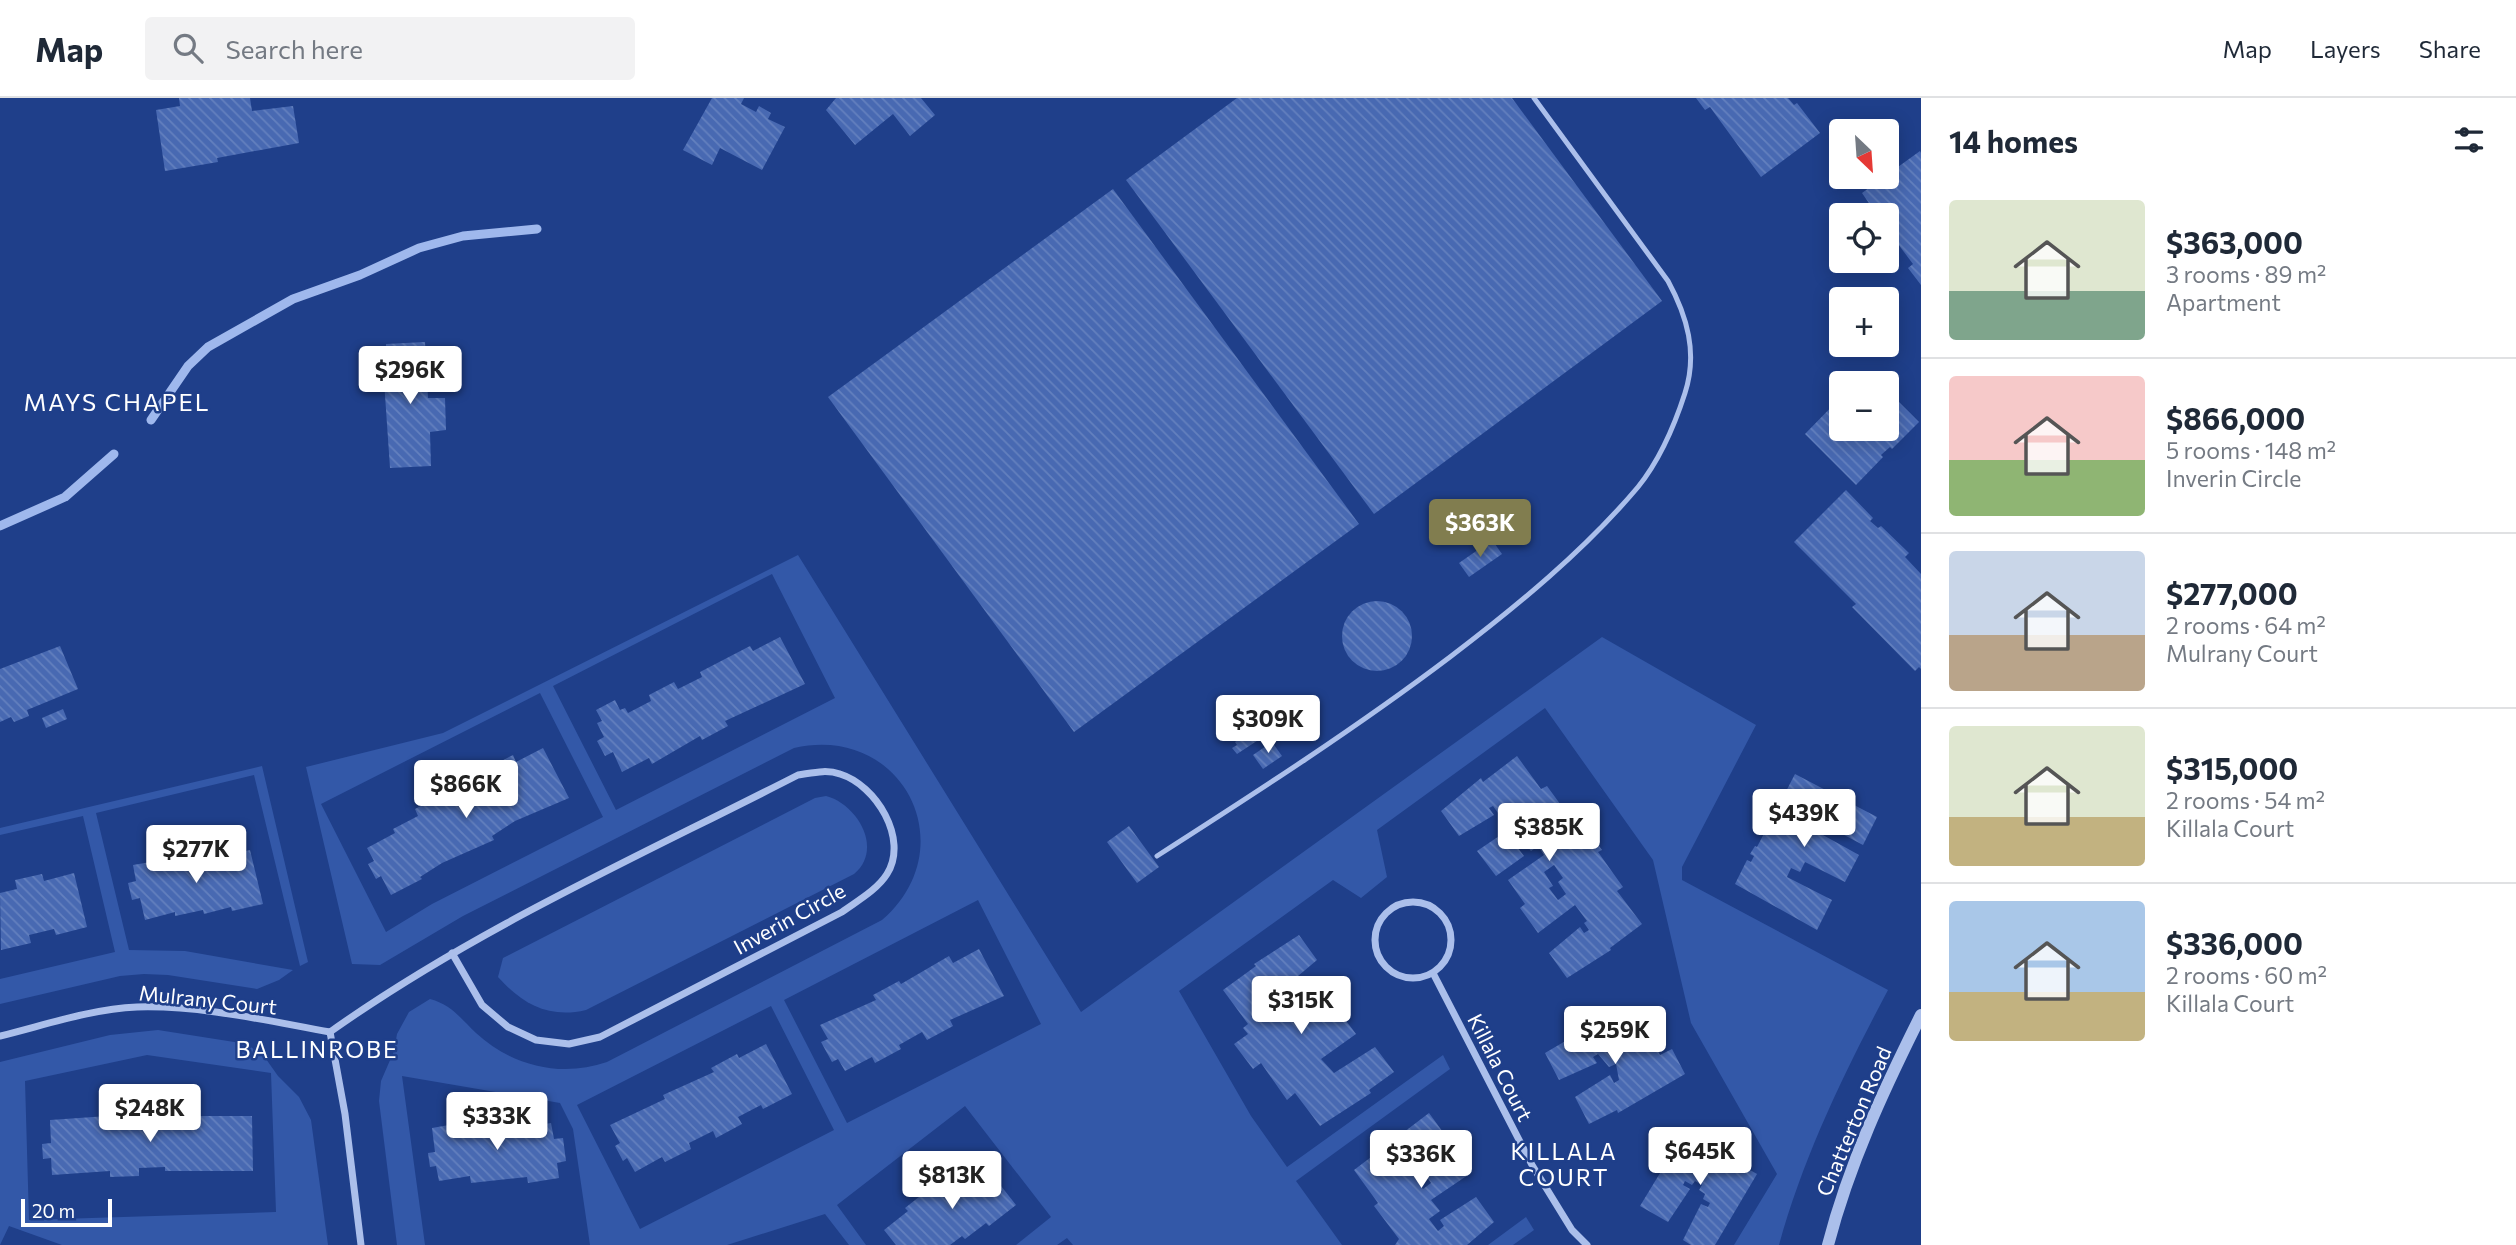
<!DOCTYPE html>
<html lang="en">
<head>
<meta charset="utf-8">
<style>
  body { margin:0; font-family:Commissioner,sans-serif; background:#f2f2f3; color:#1f2937; height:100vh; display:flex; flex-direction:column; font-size:26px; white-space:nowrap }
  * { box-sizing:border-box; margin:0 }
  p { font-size:23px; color:#747a83 }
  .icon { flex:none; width:38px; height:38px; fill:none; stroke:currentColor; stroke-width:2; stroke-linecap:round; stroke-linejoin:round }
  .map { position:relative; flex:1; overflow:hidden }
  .drawer { display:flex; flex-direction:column; background:#fff; width:595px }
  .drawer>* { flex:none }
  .needle { width:46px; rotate:155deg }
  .fabs { position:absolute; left:1829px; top:21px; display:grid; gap:14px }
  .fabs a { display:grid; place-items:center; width:70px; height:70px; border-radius:7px; background:#fff; box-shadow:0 4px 18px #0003; font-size:35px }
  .scale { position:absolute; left:21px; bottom:18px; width:91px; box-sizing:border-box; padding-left:7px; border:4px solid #fff; border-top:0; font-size:19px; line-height:24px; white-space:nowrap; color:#fff; -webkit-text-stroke:5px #1f3f8a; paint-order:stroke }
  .price { position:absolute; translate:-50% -60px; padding:0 16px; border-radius:7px; background:#fff; color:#222; font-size:23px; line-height:46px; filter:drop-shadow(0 2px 4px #0008) }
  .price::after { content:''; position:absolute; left:50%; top:42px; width:21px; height:16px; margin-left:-10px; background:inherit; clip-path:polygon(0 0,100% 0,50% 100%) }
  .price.current { background:#817d4f; color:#fff }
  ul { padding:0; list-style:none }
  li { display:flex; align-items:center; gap:21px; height:175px; padding:0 28px }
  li+li { border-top:2px solid #e0e1e3 }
  li span { display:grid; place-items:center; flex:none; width:196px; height:140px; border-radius:7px; color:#555 }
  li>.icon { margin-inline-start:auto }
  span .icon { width:84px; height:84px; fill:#fffc; stroke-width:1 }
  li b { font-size:30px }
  h2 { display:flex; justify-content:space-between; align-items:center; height:84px; padding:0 28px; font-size:30px }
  header { display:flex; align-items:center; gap:42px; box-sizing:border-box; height:98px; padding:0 35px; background:#fff; border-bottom:2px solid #e0e1e3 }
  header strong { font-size:33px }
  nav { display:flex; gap:38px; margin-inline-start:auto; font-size:24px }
  .search { width:490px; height:63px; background:#f2f2f3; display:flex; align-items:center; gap:18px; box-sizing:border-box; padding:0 24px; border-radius:7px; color:#747a83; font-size:26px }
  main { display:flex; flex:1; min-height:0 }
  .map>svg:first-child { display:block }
  .grass { fill:#3358a8; fill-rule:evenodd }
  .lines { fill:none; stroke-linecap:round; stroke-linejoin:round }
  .stream { stroke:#9fb8ed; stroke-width:9 }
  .building { fill:url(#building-back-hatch); fill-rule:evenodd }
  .service { stroke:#abbfeb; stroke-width:5 }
  .minor { stroke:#abbfeb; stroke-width:7 }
  .tertiary { stroke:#abbfeb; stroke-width:12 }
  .labels { text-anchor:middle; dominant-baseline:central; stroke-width:5; stroke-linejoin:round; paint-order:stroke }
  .street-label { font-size:21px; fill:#fff; stroke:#1f3f8a }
  .neighbourhood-label { font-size:23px; letter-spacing:2px; fill:#fff; stroke:#1f3f8a }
  .quarter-label { font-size:24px; letter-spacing:2px; fill:#fff; stroke:#1f3f8a }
</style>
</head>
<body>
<header>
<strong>Map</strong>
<div class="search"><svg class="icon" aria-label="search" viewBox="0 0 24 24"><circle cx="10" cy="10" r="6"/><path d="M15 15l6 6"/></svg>Search here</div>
<nav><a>Map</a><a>Layers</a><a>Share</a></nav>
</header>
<main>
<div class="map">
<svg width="1921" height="1147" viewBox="0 0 1921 1147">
  <defs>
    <pattern id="building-back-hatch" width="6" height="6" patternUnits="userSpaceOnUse" patternTransform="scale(1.75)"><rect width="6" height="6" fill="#4869b2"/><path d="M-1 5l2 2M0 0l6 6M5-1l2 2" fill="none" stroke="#6380be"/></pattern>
  </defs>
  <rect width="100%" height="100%" fill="#1f3f8a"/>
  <!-- grass -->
  <g class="grass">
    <path d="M798,457L1081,914L1602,539L1756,627L1682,769V782L1888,892C1844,975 1804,1057 1779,1147H1734L1777,1076L1691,925L1653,762L1545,610L1377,732L1387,779L1361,800L1333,782L1179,893L1251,1018L1287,1069L1443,957L1450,971L1296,1083L1342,1147H1073L1067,1140L1057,1147H1016L1051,1119L965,1008L837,1107L866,1147H849L825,1116L727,1147H590L573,1031L560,1005L402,978L425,1147H397L379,1003L381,983L394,953L397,936L409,914L430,901C452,907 460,920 476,935C512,968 561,980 607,964L882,822C966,749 902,625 794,650L463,818L380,867L352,866L306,669L443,635ZM772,476L835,600L616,712L553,588ZM540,595L603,719L432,806L386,834L321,706ZM978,802L1041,926L847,1025L784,902ZM771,908L834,1032L640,1131L577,1007Z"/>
    <path d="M262,668L308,864L300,868L254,677L96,715L129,852L185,853L293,872L279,882L257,891L168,877L144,876L120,878L0,906V881L115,854L83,718L0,737V730Z"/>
    <path d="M826,698C857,706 884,751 854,776L586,912C549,921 522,906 498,879L503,860L815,700Z"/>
    <path d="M158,932L247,946L266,961L278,978L299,999L311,1022L328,1147H62L9,1128L0,1147V964L110,937ZM147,957L271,975L276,1114L29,1122L25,983Z"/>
    <path d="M1526,1119L1534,1132L1513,1147H1488Z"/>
  </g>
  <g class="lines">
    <!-- stream -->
    <g class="stream">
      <path d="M151,322L188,268L208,249L293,201L360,177L419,150L463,138L537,131"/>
      <path d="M0,428L65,399L114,356"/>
    </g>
  </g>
  <!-- building -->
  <g class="building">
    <path d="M179,0H250L252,13L293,8L299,45L217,60L218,64L165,73L156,12L180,8Z"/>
    <path d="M712,0H744L741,6L756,14L759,8L771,15L768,21L785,29L762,72L720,50L712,67L683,52Z"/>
    <path d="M836,0H921L935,17L910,38L893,16L855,47L826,12Z"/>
    <path d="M1237,0H1512L1662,203L1374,416L1126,82Z"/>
    <path d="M1696,0H1788L1794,7L1797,5L1820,35L1761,79L1710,9L1705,12Z"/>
    <path d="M1920,53L1921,55V187L1908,170L1913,166L1886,130V117H1877L1862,95Z"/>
    <path d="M1113,91L1359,426L1074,634L828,299Z"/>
    <path d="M425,244L428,300H445L446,332L430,334L431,368L390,370L383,268H386V246Z"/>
    <path d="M1868,273L1880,285H1855Z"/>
    <path d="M1886,291L1919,324L1892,351L1890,349L1881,357L1883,359L1856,387L1805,336L1841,299V331H1886Z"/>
    <path d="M1846,392L1873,420L1870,423L1878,430L1881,428L1909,455L1905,459L1921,476V571L1919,569L1915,573L1852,509L1856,506L1794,444Z"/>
    <path d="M1511,402L1531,433L1518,442L1497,411Z"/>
    <path d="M1492,442L1502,456L1469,479L1459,465Z"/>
    <circle cx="1377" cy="538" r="35"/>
    <path d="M780,539L805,586L725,623L728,628L702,642L700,638L652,666L649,660L622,674L613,654L605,658L597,643L604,639L597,625L602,623L596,612L615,602L620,612L625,610L628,615L651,603L649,597L674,584L678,591L702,579L700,574L750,548L753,553Z"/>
    <path d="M60,548L78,591L27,612L29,618L14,624L11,619L0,624V571Z"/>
    <path d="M63,611L67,621L46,630L42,620Z"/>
    <path d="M1258,627L1266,637L1237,656L1232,650L1237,647L1235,644Z"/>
    <path d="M1272,644L1282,658L1263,671L1253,657Z"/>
    <path d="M543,650L569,700L515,723L492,738L494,742L442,765L420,779L422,781L391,797L381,778L376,781L368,766L374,763L367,750L395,735L393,731L418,718L415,711L440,698L444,706L469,694L466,689L491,676L488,670L513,657L516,664Z"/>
    <path d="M1517,658L1541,691L1547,688L1571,721L1576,716L1602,752L1598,754L1623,789L1617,793L1642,826L1610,850L1611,852L1567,880L1549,855L1580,829L1584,835L1589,832L1584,825L1587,823L1575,807L1538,835L1520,810L1525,806L1508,782L1544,757L1538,748L1531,753L1522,740L1514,745L1524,758L1496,778L1477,753L1514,728L1502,712L1498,715L1493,708L1489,710L1494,717L1459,738L1441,713L1481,680L1483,684ZM1554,767L1563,780L1558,784L1566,796L1558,802L1549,790L1553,788L1544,774Z"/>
    <path d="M1795,676L1877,719L1863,747L1833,731L1831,734L1817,727L1814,732L1859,757L1845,784L1805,764L1800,774L1791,770L1787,779L1832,802L1817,832L1735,786L1747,762L1751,764L1754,758L1750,756L1755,748L1757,749Z"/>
    <path d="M1129,728L1159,769L1137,785L1107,744Z"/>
    <path d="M250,752L263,806L232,813L231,809L204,816L203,812L175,818V814L145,822L140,800L132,802L128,785L136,783L133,767L191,757L192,761L219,755L220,759Z"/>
    <path d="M74,775L87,829L56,837L54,831L29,837L31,845L1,852L0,795L17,791L15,782L42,776L44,783Z"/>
    <path d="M1299,837L1317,862L1279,894L1291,910L1326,885L1343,908L1338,912L1356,936L1321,961L1334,975L1375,949L1394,974L1369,992L1371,995L1320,1028L1295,995L1287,1002L1261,965L1253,971L1234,946L1248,936L1243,930L1248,926L1223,892L1256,868L1254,866Z"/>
    <path d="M979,851L1004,898L950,922L953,928L927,942L922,934L899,947L901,951L875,965L872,959L845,973L838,961L832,964L821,944L828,941L820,927L876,902L873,897L899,883L901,886L949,858L953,865Z"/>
    <path d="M1628,912L1647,947L1653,944L1660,957L1672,951L1685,976L1618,1015L1617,1012L1589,1026L1575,999L1610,977L1614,985L1619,982L1616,966L1609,969L1598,956L1593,959L1597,965L1559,982L1545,955L1591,928L1592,931Z"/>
    <path d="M766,946L792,996L763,1011L761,1007L738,1019L742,1026L716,1040L713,1033L689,1045L691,1051L665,1064L662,1059L635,1074L627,1060L623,1063L615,1048L620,1045L610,1027L665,1001L663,997L714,974L711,970L737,956L739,960Z"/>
    <path d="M165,1014V1018H252L253,1073H165V1069L139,1070V1078L110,1079V1073L52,1077L51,1060L43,1061L42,1046L51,1045L50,1022Z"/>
    <path d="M1429,1015L1448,1041L1409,1072L1423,1091L1431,1085L1422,1072L1449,1052L1468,1077L1431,1102L1440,1113L1429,1121L1438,1133L1444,1128L1440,1122L1476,1099L1494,1124L1467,1147H1395L1399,1141L1374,1108L1378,1105L1354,1072Z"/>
    <path d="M521,1023V1030L551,1025L554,1041L563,1040L566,1063L557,1065L559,1080L528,1085L527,1079L471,1085L470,1078L439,1083L436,1068L430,1069L428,1055L435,1054L432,1030L466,1024L467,1028Z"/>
    <path d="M1688,1029L1725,1050L1722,1056L1757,1076L1715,1147H1691L1683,1142L1701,1106L1708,1109L1710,1105L1703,1101L1705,1096L1699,1092L1702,1087L1695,1083L1692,1087L1685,1083L1683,1087L1690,1091L1668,1124L1640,1108Z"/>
    <path d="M983,1065L1016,1107L989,1128L986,1125L965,1141L962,1138L950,1147H896L884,1132L908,1113L905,1110L929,1091L932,1096L953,1078L958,1084Z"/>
  </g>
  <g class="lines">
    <!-- service -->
    <path class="service" d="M1157,758C1257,694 1356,630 1450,559C1517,508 1584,453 1638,389C1659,363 1675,326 1685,295C1698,255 1687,218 1668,183L1534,0"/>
    <!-- minor -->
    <g class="minor">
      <circle cx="1413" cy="842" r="38"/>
      <path d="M1433,875L1532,1067L1572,1132L1587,1147"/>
      <path d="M330,934C475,831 640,758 798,677C812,675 826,671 840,676C876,687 909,741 887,776C877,792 857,803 842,814L600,939L569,946L536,942L508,929L482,907L452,855"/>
      <path d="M330,934L345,1016L361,1147"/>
      <path d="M0,938C45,927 91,911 137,909C201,907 268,923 330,934"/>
    </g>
    <!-- tertiary -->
    <path class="tertiary" d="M1828,1147C1849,1066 1884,991 1921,917"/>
  </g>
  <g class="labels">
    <!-- street labels -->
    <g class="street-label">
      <text transform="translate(789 820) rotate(-29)">Inverin Circle</text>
      <text transform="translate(208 901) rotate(6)">Mulrany Court</text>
      <text transform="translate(1501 969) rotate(63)">Killala Court</text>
      <text transform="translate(1853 1023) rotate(-67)">Chatterton Road</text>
    </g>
    <!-- neighbourhood labels -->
    <g class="neighbourhood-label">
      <text x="317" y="951">BALLINROBE</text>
      <text x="1564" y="1053">KILLALA<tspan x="1564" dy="26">COURT</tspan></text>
    </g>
    <!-- quarter labels -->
    <g class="quarter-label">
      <text x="117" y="303">MAYS CHAPEL</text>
    </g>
  </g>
</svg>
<div class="fabs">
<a><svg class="needle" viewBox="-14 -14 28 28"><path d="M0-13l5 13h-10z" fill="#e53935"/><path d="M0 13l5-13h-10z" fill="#747a83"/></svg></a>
<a><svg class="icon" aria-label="locate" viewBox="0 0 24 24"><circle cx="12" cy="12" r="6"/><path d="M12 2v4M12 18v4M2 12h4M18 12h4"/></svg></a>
<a>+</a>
<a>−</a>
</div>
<div class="scale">20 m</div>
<b class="price" style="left:410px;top:308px">$296K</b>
<b class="price current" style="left:1480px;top:461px">$363K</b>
<b class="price" style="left:1268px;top:657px">$309K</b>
<b class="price" style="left:466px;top:722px">$866K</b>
<b class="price" style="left:1804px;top:751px">$439K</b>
<b class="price" style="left:1549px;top:765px">$385K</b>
<b class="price" style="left:196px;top:787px">$277K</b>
<b class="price" style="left:1301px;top:938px">$315K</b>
<b class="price" style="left:1615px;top:968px">$259K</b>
<b class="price" style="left:150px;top:1046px">$248K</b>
<b class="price" style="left:497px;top:1054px">$333K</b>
<b class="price" style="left:1700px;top:1089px">$645K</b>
<b class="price" style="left:1421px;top:1092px">$336K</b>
<b class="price" style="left:952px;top:1113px">$813K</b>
</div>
<section class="drawer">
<h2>14 homes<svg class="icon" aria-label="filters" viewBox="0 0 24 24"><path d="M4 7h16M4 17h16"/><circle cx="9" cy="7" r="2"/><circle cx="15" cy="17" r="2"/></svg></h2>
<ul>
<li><span style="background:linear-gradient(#dfe7d0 65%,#7fa58c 0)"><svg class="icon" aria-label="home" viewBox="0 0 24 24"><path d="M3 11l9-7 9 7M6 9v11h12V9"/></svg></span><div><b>$363,000</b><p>3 rooms · 89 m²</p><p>Apartment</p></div></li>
<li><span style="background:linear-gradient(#f6c9c9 60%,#8fb573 0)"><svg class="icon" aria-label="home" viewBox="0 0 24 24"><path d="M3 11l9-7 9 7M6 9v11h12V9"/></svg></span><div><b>$866,000</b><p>5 rooms · 148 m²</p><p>Inverin Circle</p></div></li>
<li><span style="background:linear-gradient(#c9d6e8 60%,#b9a48a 0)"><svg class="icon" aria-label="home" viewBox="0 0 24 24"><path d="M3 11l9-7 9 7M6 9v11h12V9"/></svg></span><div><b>$277,000</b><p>2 rooms · 64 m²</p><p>Mulrany Court</p></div></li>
<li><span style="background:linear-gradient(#dfe7d0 65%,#c2b280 0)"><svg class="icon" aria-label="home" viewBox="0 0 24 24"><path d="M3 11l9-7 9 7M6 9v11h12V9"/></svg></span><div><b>$315,000</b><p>2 rooms · 54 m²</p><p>Killala Court</p></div></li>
<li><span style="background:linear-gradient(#a9c7e8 65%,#c2b280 0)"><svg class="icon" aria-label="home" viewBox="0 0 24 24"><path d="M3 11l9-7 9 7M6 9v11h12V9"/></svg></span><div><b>$336,000</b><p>2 rooms · 60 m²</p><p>Killala Court</p></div></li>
</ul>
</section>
</main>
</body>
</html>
